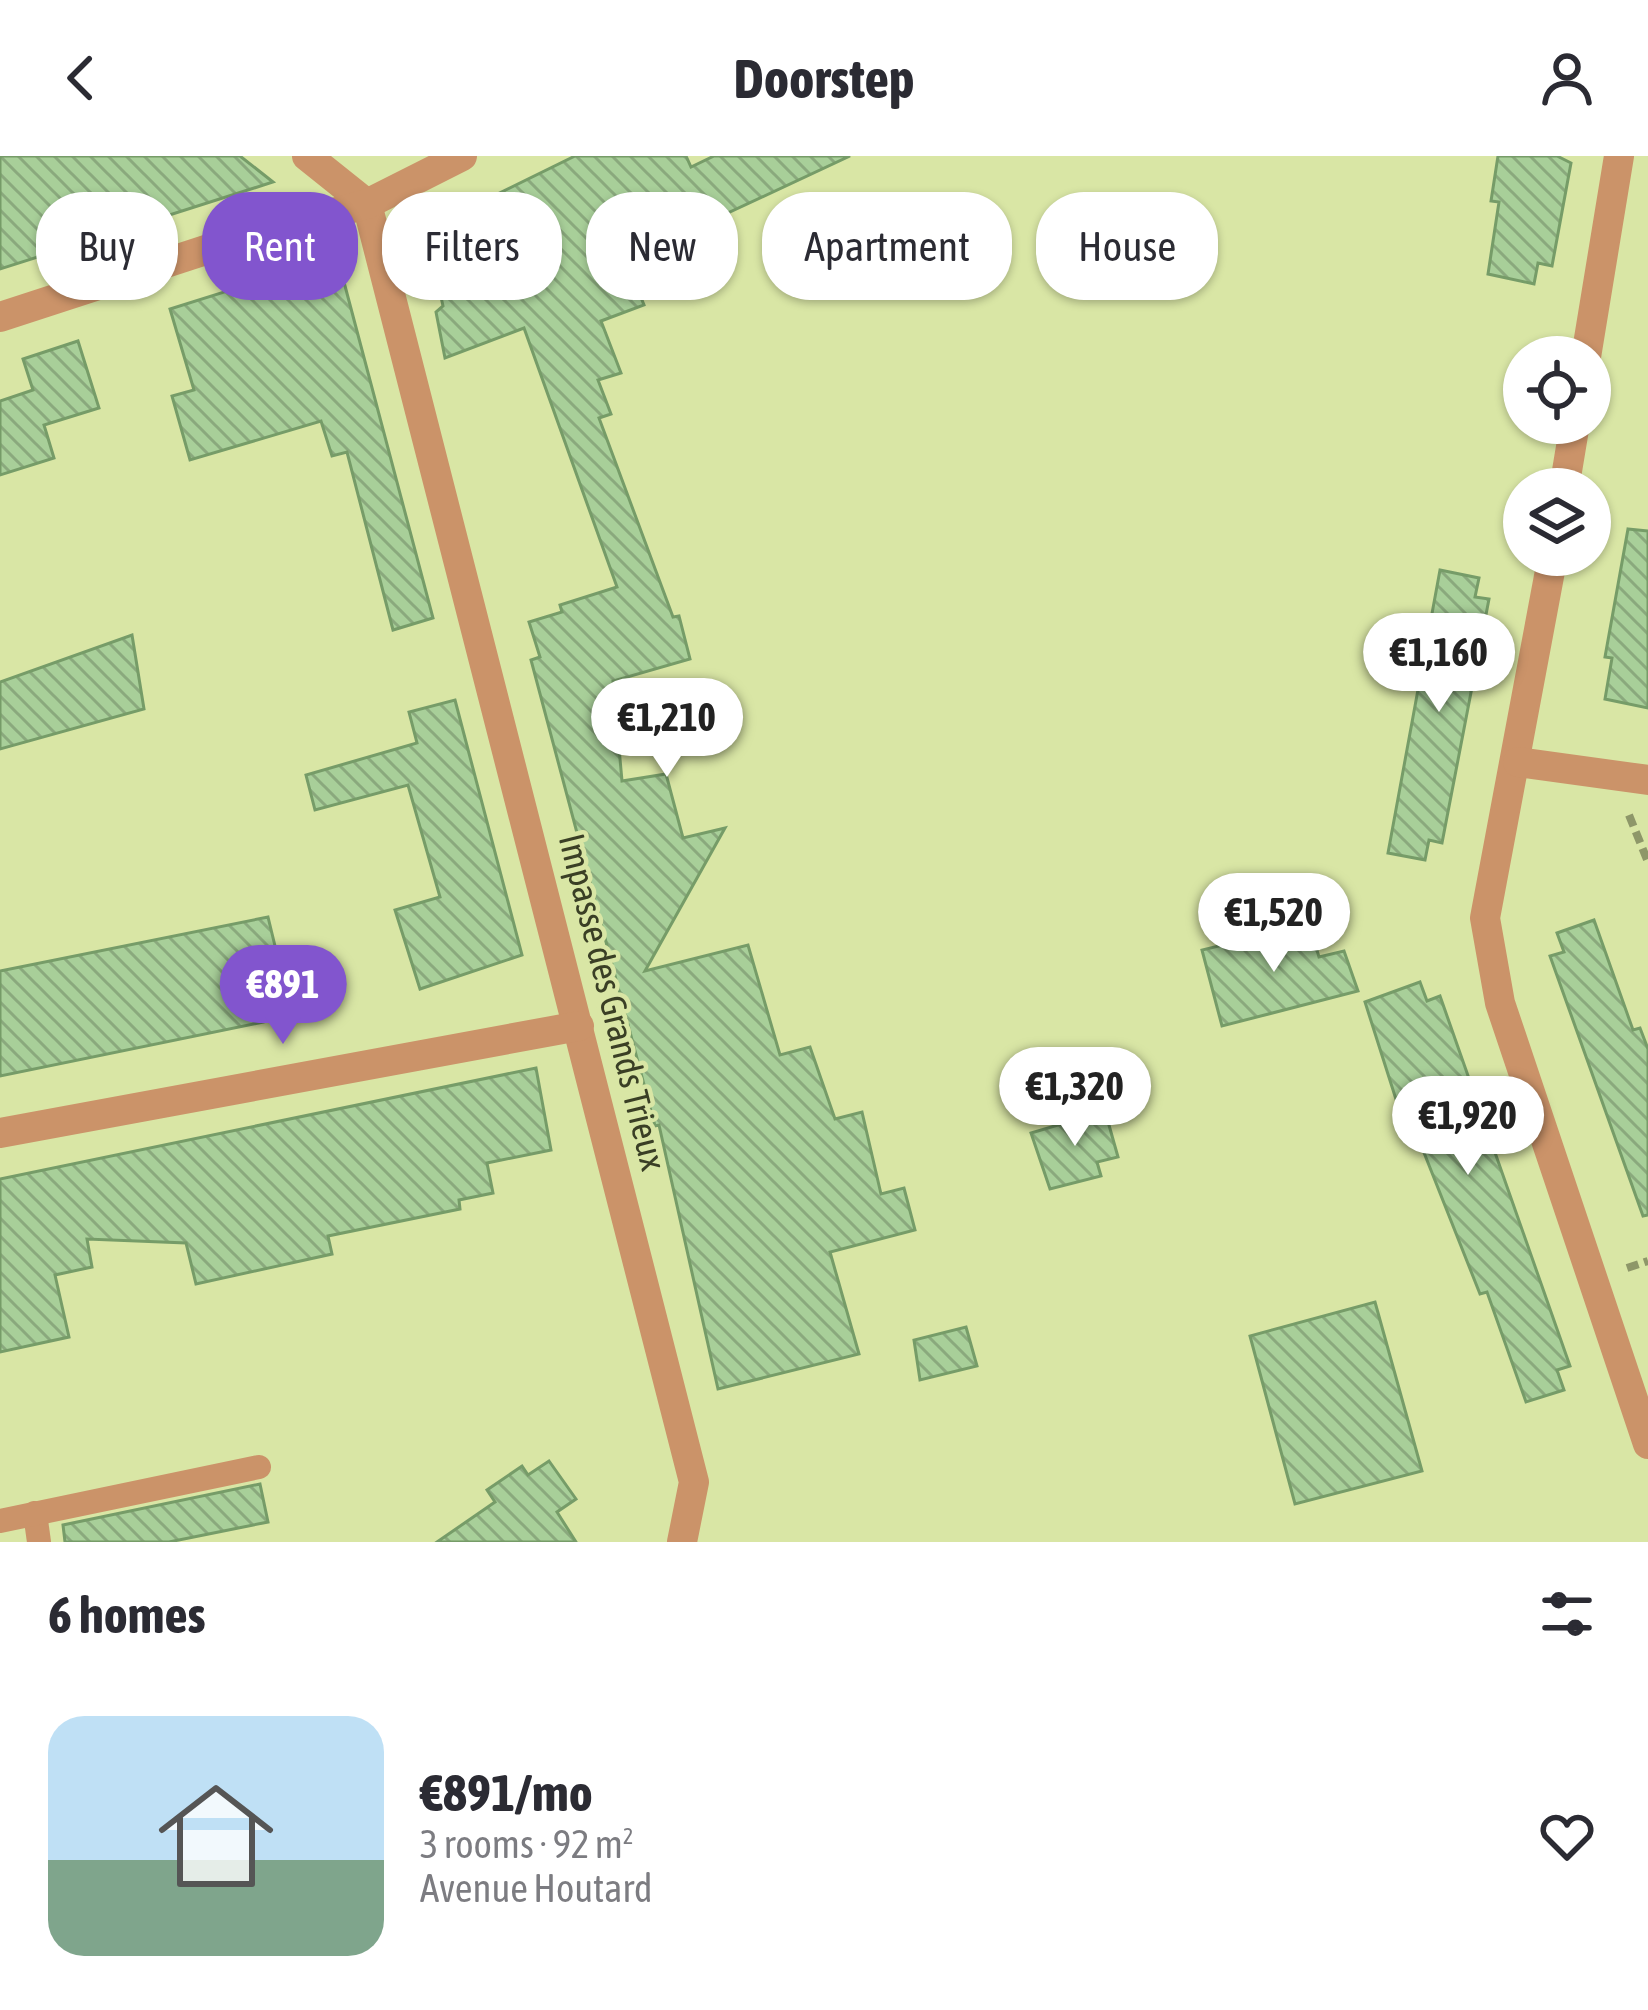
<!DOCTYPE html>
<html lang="en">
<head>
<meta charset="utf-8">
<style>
  body { margin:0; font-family:"Asap Condensed",sans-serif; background:#f2f2f3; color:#2b2b33; height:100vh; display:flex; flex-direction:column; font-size:45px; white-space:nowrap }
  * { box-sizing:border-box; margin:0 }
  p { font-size:39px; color:#7c7c81 }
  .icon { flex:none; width:66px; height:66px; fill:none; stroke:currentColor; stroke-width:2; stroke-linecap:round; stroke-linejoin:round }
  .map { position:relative; height:1386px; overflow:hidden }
  .side { display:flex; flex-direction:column; background:#fff; flex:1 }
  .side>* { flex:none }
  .hud { position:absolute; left:36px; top:36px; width:1578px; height:108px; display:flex; gap:24px }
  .fabs { position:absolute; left:1503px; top:180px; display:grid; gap:24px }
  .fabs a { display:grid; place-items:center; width:108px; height:108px; border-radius:50%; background:#fff; box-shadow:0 3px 9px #0004; font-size:60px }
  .price { position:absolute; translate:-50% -102px; padding:0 27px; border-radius:42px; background:#fff; color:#222; font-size:39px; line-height:78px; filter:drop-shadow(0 3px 6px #0008) }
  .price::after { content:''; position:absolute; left:50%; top:72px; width:36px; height:27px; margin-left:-18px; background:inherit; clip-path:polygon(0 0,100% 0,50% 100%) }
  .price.on { background:#8255ce; color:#fff }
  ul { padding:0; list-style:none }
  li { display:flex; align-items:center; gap:36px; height:300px; padding:0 48px }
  li span { display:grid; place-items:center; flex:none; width:336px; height:240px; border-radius:36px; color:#555 }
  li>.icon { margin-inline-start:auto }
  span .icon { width:144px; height:144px; fill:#fffc; stroke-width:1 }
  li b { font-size:51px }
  h2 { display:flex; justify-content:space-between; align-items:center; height:144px; padding:0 48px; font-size:51px }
  .chip { padding:0 42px; border-radius:48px; background:#fff; box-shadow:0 3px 9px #0004; font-size:42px; line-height:108px }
  .chip.on { background:#8255ce; color:#fff }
  header { display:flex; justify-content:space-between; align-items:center; height:156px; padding:0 48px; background:#fff; font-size:54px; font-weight:700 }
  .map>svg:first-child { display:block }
  .building { fill:url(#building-back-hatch); stroke:#769c68; stroke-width:3 }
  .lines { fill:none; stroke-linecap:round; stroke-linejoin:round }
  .path { stroke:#8e9769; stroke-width:8; stroke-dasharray:12 6; stroke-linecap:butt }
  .service { stroke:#cb9369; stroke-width:24 }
  .minor { stroke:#cb9369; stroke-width:30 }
  .labels { text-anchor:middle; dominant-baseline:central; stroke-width:9; stroke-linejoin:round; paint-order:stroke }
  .street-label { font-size:36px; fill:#3a3f25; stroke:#d9e6a5 }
</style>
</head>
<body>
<header><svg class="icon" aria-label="back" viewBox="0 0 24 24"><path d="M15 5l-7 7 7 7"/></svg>Doorstep<svg class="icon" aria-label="person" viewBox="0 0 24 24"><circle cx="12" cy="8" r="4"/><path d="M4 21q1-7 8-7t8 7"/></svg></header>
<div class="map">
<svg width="1648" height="1386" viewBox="0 0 1648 1386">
  <defs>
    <pattern id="building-back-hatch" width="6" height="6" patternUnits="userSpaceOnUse" patternTransform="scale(3)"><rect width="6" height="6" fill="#a8cf99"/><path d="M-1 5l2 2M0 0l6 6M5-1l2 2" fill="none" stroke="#8aa97d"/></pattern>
  </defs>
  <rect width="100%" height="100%" fill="#d9e6a5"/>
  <!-- building -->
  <g class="building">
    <path d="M0,0H240L273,26L0,113Z"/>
    <path d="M575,0H686L691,11L714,0H850L672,83L674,87L628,110L644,149L601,165L621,217L598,224L611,258L599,262L673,461L679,460L690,503L613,525L622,625L666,618L683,682L725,672L645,815L748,789L780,899L810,891L835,963L862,956L881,1038L904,1032L915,1074L830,1096L859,1198L718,1233L659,969L655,970L531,504L540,501L529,466L562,456L560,449L617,431L524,172L445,202L436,156L443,150L439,132L450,130L424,74Z"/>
    <path d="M1498,0H1557L1571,7L1552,110L1538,107L1534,128L1488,118L1499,46L1491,45Z"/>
    <path d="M323,105L340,111L433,462L393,474L347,296L332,300L321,265L190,304L172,240L194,234L170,153Z"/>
    <path d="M78,185L99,252L44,269L54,302L0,319V245L33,234L23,203Z"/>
    <path d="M1628,373L1648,375V552L1605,543L1612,502L1605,501Z"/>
    <path d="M1440,414L1479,422L1475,441L1489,443L1442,687L1429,684L1425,704L1388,697Z"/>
    <path d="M132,479L144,553L0,593V526Z"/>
    <path d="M455,544L522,799L420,833L395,754L440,741L408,629L315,654L306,619L417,587L409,556Z"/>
    <path d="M268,761L290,852L261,858L263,866L0,920V815Z"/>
    <path d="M1594,764L1633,874L1640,872L1648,893V1059L1643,1060L1550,800L1564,796L1557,777Z"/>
    <path d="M1309,768L1319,801L1344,795L1358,835L1222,870L1202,794Z"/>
    <path d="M1420,826L1427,845L1440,840L1570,1210L1557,1214L1564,1234L1526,1246L1487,1136L1480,1138L1417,979L1408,981L1365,846Z"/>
    <path d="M536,912L551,994L487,1007L493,1037L459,1044L460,1053L328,1080L332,1098L196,1128L186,1087L87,1083L92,1111L55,1119L69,1181L0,1196V1023Z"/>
    <path d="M1105,955L1118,1001L1097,1006L1101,1020L1050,1033L1031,977Z"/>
    <path d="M1375,1146L1422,1315L1295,1348L1250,1180Z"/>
    <path d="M966,1171L977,1210L920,1224L914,1184Z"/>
    <path d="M549,1305L576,1343L557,1356L576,1386H437L495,1346L487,1334L522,1310L528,1319Z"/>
    <path d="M260,1328L268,1366L169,1386H65L63,1369Z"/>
  </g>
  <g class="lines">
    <!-- path -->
    <g class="path">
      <path d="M1629,659L1648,706"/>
      <path d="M1627,1112L1648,1105"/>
    </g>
    <!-- service -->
    <g class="service">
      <path d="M35,1357L39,1386"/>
      <path d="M0,1365L259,1311"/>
    </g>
    <!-- minor -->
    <g class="minor">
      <path d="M307,0L367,48L694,1326L682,1386"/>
      <path d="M0,161L261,76L367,48L462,0"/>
      <path d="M1586,201L1619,0"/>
      <path d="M1564,333L1575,267"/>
      <path d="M1553,399L1485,762L1500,847L1648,1288"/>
      <path d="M1518,606L1648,624"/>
      <path d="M0,977L579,870"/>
    </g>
  </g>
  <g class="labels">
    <!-- street labels -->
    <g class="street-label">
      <text transform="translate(613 846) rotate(76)">Impasse des Grands Trieux</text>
    </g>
  </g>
</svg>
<div class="fabs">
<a><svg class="icon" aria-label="locate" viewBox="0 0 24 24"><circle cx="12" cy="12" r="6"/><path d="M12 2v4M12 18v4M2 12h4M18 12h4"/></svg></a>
<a><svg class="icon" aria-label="layers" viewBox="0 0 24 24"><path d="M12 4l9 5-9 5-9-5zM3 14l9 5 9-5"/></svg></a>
</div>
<b class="price" style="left:1439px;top:559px">€1,160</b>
<b class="price" style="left:667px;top:624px">€1,210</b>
<b class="price" style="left:1274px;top:819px">€1,520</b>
<b class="price on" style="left:283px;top:891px">€891</b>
<b class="price" style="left:1075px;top:993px">€1,320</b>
<b class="price" style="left:1468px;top:1022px">€1,920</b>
<div class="hud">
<a class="chip">Buy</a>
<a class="chip on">Rent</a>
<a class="chip">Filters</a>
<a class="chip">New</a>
<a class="chip">Apartment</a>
<a class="chip">House</a>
</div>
</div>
<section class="side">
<h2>6 homes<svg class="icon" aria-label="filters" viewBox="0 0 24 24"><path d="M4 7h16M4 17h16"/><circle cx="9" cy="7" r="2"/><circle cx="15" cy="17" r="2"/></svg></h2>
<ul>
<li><span style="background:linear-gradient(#bfe0f5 60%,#7fa58c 0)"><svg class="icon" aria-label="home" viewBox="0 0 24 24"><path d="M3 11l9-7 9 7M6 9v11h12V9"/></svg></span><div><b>€891/mo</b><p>3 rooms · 92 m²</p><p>Avenue Houtard</p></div><svg class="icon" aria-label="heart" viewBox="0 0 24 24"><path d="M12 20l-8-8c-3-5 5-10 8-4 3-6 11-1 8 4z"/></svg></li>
</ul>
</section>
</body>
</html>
